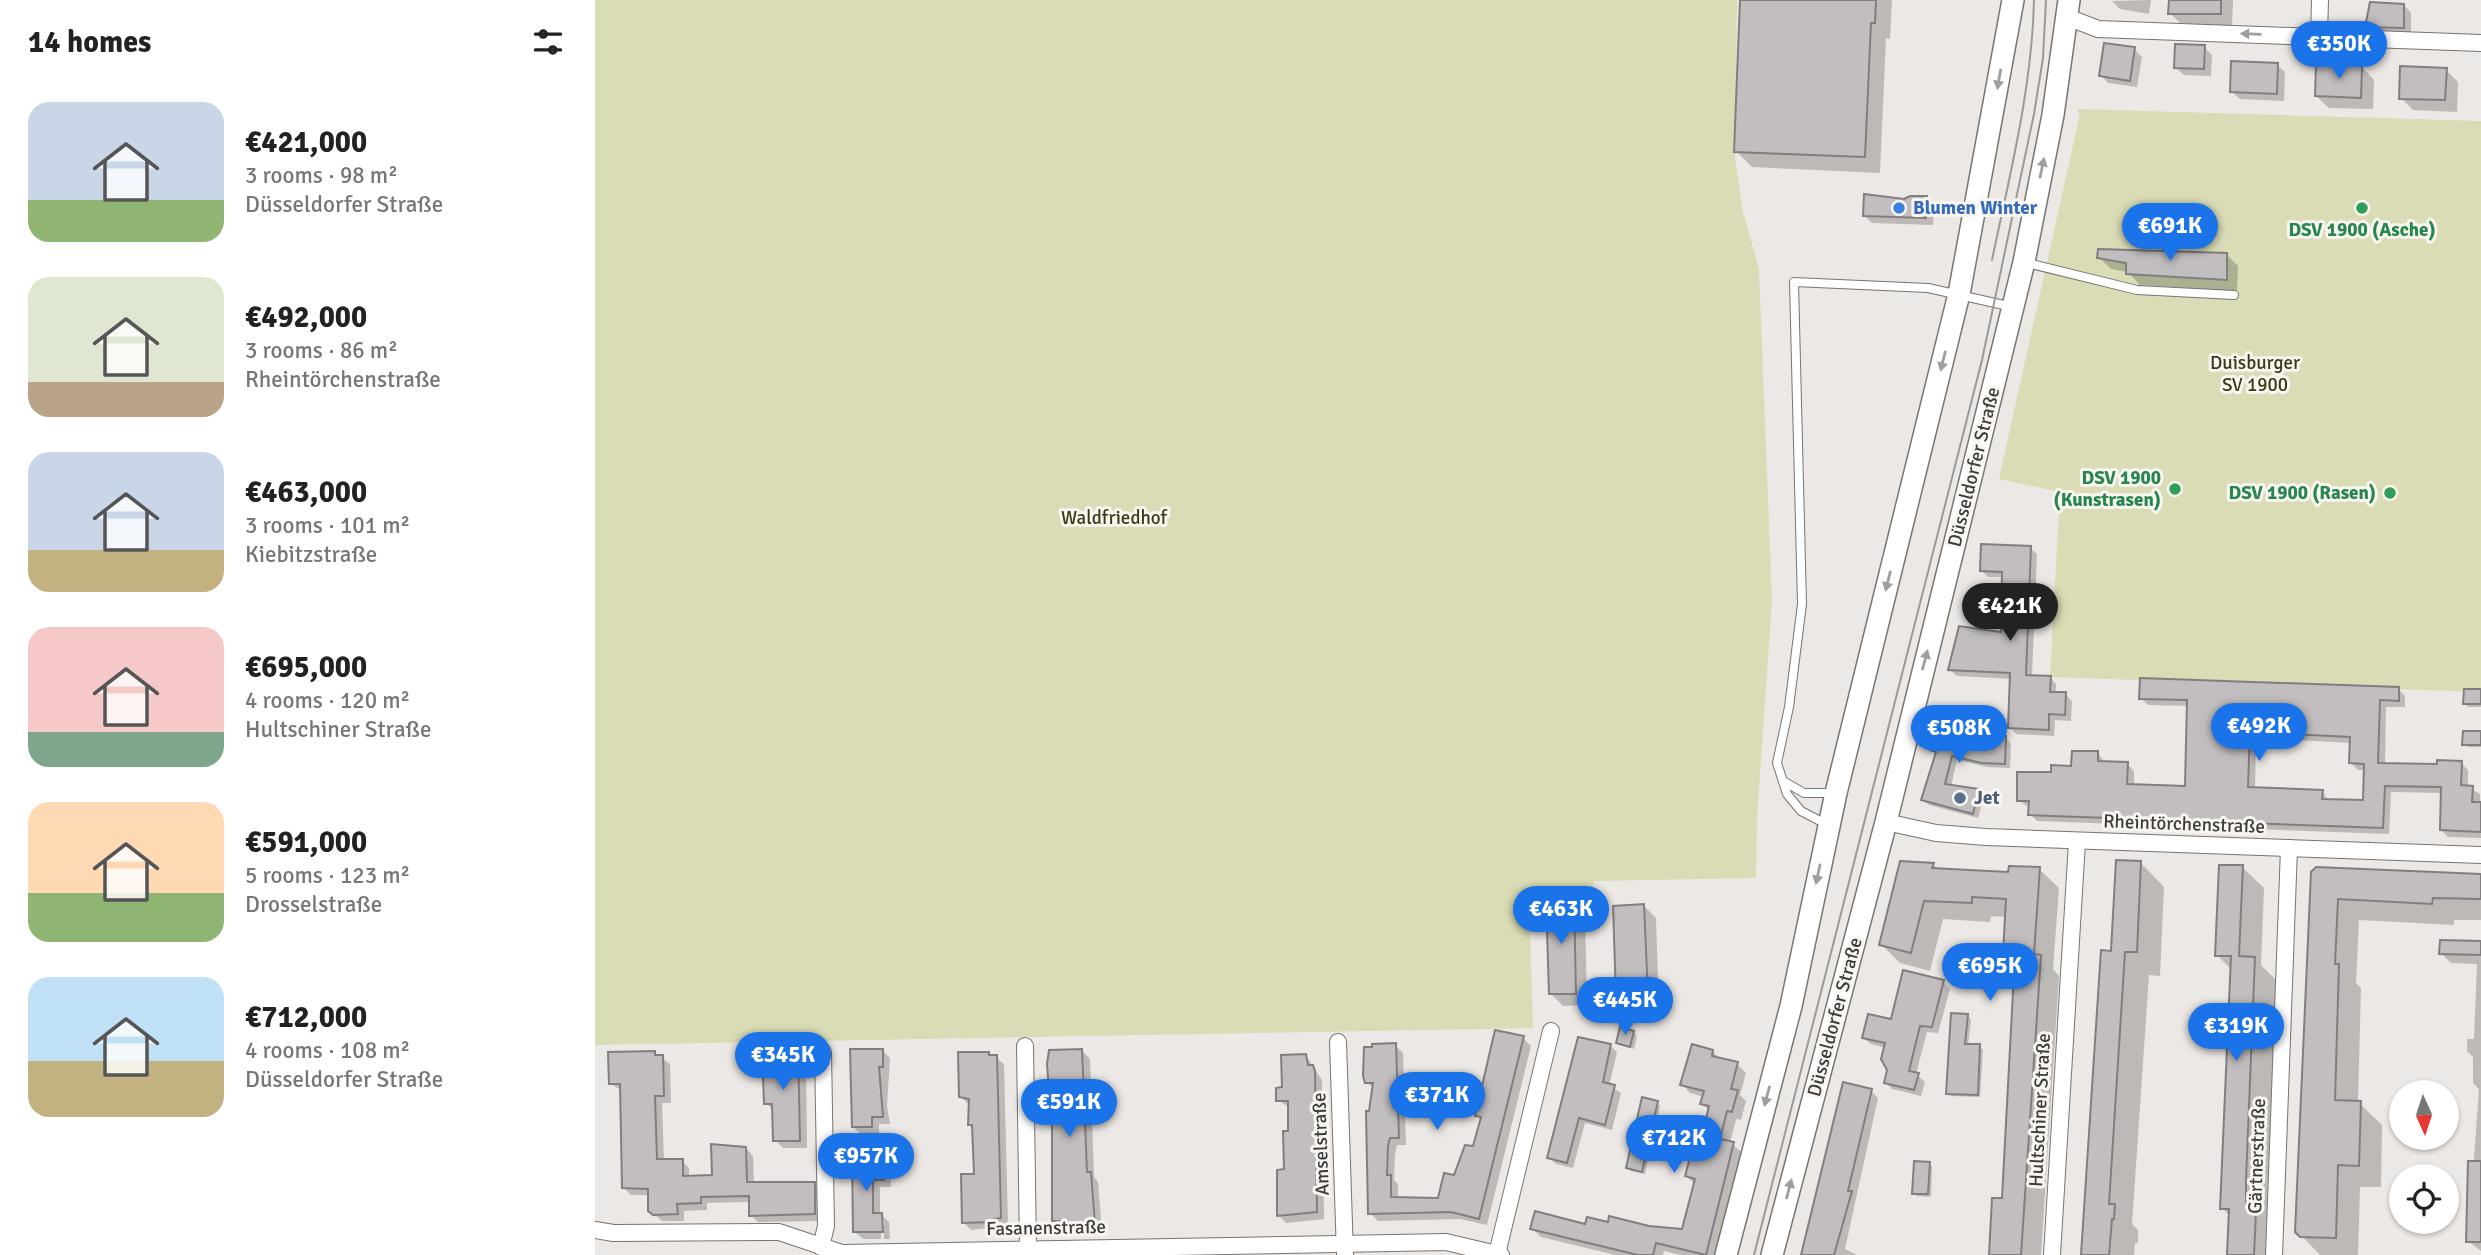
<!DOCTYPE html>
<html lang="en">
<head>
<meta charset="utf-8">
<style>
  body { margin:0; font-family:Signika,sans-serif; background:#f6f6f6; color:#222; height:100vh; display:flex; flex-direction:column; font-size:26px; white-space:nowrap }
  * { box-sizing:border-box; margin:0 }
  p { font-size:23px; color:#767676 }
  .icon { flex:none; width:38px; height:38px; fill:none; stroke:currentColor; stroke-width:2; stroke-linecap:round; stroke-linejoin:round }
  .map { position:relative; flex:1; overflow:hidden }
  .side { display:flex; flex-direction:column; background:#fff; width:595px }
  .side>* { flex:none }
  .needle { width:46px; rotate:177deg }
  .controls { position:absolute; left:1794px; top:1080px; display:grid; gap:14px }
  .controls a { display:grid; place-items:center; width:70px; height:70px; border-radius:50%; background:#fff; box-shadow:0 2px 5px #0004; font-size:35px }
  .price { position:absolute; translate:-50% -60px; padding:0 16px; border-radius:24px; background:#1a73e8; color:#fff; font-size:23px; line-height:46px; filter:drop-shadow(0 2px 4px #0008) }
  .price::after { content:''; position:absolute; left:50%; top:42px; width:21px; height:16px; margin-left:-10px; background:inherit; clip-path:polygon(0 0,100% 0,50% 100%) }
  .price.selected { background:#222; color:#fff }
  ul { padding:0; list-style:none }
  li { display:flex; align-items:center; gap:21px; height:175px; padding:0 28px }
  li span { display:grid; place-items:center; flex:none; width:196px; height:140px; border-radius:21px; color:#555 }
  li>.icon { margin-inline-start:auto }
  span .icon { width:84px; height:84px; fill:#fffc; stroke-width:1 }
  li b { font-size:30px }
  h2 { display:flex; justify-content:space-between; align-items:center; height:84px; padding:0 28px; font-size:30px }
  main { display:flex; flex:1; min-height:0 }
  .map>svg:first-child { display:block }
  .green { fill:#d9dcb5 }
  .shadow { fill:#0003; fill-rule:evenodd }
  .building { fill:#c2bec0; stroke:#827e80; stroke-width:2; fill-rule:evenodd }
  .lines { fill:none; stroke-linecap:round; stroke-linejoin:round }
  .lane-casing { stroke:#777471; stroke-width:10 }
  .street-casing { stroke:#777471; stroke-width:18 }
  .secondary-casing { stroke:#777471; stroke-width:24 }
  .lane { stroke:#fff; stroke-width:8 }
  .street { stroke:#fff; stroke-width:16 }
  .secondary { stroke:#fff; stroke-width:21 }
  .tram { stroke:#9c9997; stroke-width:2 }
  .oneway { fill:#9e9e9d }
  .shop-dot { fill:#3f7fe0; stroke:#f9f6f2; stroke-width:2.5 }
  .leisure-dot { fill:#2e9e5b; stroke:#f9f6f2; stroke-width:2.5 }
  .service-dot { fill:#5c6f8a; stroke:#f9f6f2; stroke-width:2.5 }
  .labels { text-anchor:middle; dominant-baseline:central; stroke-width:6; stroke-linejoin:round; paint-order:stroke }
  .shop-label { font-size:19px; font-weight:bold; fill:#366cbe; stroke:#f9f6f2; text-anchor:start }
  .leisure-label { font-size:19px; font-weight:bold; fill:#27864d; stroke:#f9f6f2; text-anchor:end }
  .park-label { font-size:19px; fill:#393a11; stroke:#f9f6f2 }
  .street-label { font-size:19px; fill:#3d3c3b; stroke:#f9f6f2 }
  .service-label { font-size:19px; font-weight:bold; fill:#4e5e75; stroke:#f9f6f2; text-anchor:start }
</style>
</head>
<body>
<main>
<section class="side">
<h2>14 homes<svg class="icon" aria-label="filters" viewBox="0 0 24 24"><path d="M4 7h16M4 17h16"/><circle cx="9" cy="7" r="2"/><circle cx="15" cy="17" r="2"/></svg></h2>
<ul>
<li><span style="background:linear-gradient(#c9d6e8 70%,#8fb573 0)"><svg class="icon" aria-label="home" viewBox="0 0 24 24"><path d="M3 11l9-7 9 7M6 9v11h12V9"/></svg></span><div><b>€421,000</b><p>3 rooms · 98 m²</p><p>Düsseldorfer Straße</p></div></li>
<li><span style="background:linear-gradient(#dfe7d0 75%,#b9a48a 0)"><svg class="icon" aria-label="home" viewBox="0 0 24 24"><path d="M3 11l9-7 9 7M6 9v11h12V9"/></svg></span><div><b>€492,000</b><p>3 rooms · 86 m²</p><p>Rheintörchenstraße</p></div></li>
<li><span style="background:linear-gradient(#c9d6e8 70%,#c2b280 0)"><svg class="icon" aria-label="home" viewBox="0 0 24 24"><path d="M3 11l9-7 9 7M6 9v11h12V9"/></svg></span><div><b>€463,000</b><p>3 rooms · 101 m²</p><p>Kiebitzstraße</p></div></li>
<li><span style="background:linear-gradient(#f6c9c9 75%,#7fa58c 0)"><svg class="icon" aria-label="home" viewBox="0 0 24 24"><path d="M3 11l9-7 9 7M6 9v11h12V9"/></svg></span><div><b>€695,000</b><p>4 rooms · 120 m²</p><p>Hultschiner Straße</p></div></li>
<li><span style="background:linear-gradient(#ffd9b3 65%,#8fb573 0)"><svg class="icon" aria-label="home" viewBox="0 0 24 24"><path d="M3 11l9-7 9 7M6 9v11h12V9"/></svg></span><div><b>€591,000</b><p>5 rooms · 123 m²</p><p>Drosselstraße</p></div></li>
<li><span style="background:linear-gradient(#bfe0f5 60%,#c2b280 0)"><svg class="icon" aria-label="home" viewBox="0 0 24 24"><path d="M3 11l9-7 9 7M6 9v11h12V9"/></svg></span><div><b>€712,000</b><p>4 rooms · 108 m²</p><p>Düsseldorfer Straße</p></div></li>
</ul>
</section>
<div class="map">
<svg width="1886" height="1255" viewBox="0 0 1886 1255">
  <rect width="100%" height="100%" fill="#ece8e5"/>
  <!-- green -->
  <g class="green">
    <path d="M0,0H1142L1140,159L1148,212L1164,269L1177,601L1162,818L1161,878L998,881V897L934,896L938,1028L0,1045Z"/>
    <path d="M1483,109L1886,121V692L1455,677L1465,492L1404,479L1484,118Z"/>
  </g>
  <!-- shadow -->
  <g class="shadow">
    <path d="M1147,0H1297L1295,39L1291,38L1285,173L1157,167L1141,151Z"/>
    <path d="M1556,0L1554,14L1525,9L1517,1Z"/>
    <path d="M1575,0H1638L1637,26L1587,25L1575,13Z"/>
    <path d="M1773,4L1809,5L1816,13V35L1780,34L1772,26Z"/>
    <path d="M1609,47L1617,55L1616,76L1589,75L1581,68Z"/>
    <path d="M1539,49L1547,57L1542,87L1513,83L1506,75Z"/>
    <path d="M1682,65L1690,72L1689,101L1645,99L1637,92Z"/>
    <path d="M1767,67L1779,80L1778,109L1734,108L1721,96Z"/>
    <path d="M1851,70L1863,82L1862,112L1818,110L1806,98Z"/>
    <path d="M1331,198L1339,206L1338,225L1277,223L1269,215Z"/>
    <path d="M1632,255L1643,266L1642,291L1545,285L1533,272L1516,269L1504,257Z"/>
    <path d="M1435,548L1442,554L1437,677L1455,678L1461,684V694H1470L1477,701L1476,721L1460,720L1459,736L1421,734L1415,728L1417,679L1362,676L1355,670L1407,634L1408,577H1393L1386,570Z"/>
    <path d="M1803,689L1810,696V707H1791L1790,765L1844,766L1866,763L1873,770V787L1885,794L1886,838L1853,837L1846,830L1847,793L1796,792L1794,834L1442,821L1435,814V808L1423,800L1457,773L1478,768L1503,753L1510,763L1532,764L1539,771V786L1591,787L1594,706L1553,705L1546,698ZM1661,738L1756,743V763L1763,770H1771L1770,802L1734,801L1727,791L1660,789Z"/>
    <path d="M1886,691V707H1873L1870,703Z"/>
    <path d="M1886,733V747H1873L1869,744Z"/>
    <path d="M1391,738H1411L1416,744L1415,768L1392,767L1362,760L1356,787L1383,791L1389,796L1383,818L1334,805L1328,799L1342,755L1337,750Z"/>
    <path d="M1545,862L1569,887L1565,976L1554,975L1537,1224L1543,1230V1243H1540L1539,1255H1489L1518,953Z"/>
    <path d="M1338,864L1344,870L1415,873L1444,869L1464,888L1458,969L1464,976L1446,1255H1395L1409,1200L1421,963L1410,952L1412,917L1396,916L1395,922L1348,919L1335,971L1305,963L1286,944Z"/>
    <path d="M1647,867L1669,888L1666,965L1681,980L1672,1203V1224L1681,1234V1255H1634L1635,1216L1627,1208L1637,970L1622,955Z"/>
    <path d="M1717,873L1886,876V920H1859V925L1764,920L1761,983L1766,988L1763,1102L1787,1125L1786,1187H1765L1763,1255H1725L1702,1231Z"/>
    <path d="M978,901L990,913L992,1005L968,1006L956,994Z"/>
    <path d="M1049,906L1061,918L1064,1008H1035L1023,996Z"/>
    <path d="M1886,943V1251L1873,1241L1884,1089L1878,1083V1057L1872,1051V1039H1879L1882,964L1856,963L1846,953Z"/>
    <path d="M1348,982L1355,989L1343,1033L1332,1032L1321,1074L1330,1082L1326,1096L1297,1089L1290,1082L1293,1070L1291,1048L1276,1044L1269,1038L1297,1021Z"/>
    <path d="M1373,1016L1376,1019L1373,1046L1388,1049L1385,1097L1356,1096L1353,1093Z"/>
    <path d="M1039,1032L1042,1036L1039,1049L1023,1043Z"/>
    <path d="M928,1038L936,1046L892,1225L865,1219L783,1221L775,1213L779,1089L772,1082L800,1045L808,1053L811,1145H802L800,1155L799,1180L803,1184V1199L845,1200L879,1148L887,1120L882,1115Z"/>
    <path d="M1015,1046L1022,1052L1014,1086L1026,1093L1017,1130L990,1123L978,1168L961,1164L954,1157Z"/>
    <path d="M287,1050L295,1058L292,1106L295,1124H284V1134H266L258,1127Z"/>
    <path d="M203,1051L211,1059L212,1148H188L180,1140L179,1111L171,1103Z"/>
    <path d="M487,1051L495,1059L499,1177L503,1182L507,1231H482L479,1228H466L458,1220L455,1052Z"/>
    <path d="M1117,1051L1126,1060L1142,1064L1151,1073L1145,1095L1151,1101L1146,1120L1141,1119L1135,1143L1147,1152L1121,1255H1086L1069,1251L1068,1255H1020L946,1237L937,1228L991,1226L1089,1231L1100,1185L1092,1176L1108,1138L1115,1111L1107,1104L1109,1097L1095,1093L1087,1084Z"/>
    <path d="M59,1053L75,1064L76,1103H67L69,1161H87L94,1168V1178L118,1177L151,1148L158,1156L159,1183H219L226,1191L227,1221L163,1222L156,1215V1202L112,1203V1210L89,1211V1221H67L55,1211V1195H36L29,1188L27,1091L15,1083Z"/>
    <path d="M394,1053L409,1064L413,1226L376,1230L368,1222L380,1176L379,1129L375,1125L374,1105L366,1097Z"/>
    <path d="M711,1056L727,1080L729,1219L691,1223L683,1215L695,1133V1108L683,1100Z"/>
    <path d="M1276,1091L1283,1098L1250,1249L1262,1255H1207Z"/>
    <path d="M1062,1103L1065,1106L1050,1174L1036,1171L1033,1168Z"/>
    <path d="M259,1157L288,1158L296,1166V1187H285V1214L294,1222L295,1239H289V1220H286V1239H268L260,1232Z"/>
    <path d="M1334,1164L1337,1167L1336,1197L1322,1196L1319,1193Z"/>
  </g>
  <!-- building -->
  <g class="building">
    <path d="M1145,0H1281L1280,23H1276L1270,157L1139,152Z"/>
    <path d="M1574,0H1626V14H1573Z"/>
    <path d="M1775,2L1809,4V28L1770,27Z"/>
    <path d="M1509,43L1540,47L1535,81L1504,76Z"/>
    <path d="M1580,44L1610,45L1609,69L1579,68Z"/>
    <path d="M1636,61L1683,63L1682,94L1635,92Z"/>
    <path d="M1721,64L1767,66L1766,98L1720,96Z"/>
    <path d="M1805,66L1852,68L1850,100L1804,99Z"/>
    <path d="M1269,194L1309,199L1315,196H1332L1331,218L1268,216Z"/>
    <path d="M1503,249L1632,253V280L1531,274V263L1502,258Z"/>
    <path d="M1386,544L1436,546L1431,675L1456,676L1455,692H1471L1470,715L1454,714V730L1413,728L1415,673L1353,670L1364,626L1406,632L1407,572L1385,571Z"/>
    <path d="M1545,678L1804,687V701L1785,700L1783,763L1842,764V760L1867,761L1866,785L1878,786L1877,802H1886V832L1845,830L1846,787L1790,786L1788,828L1433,815L1434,801H1422V772H1456V765L1476,766L1477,751H1503V761L1533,762L1532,784L1590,786L1592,700L1544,699ZM1655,732L1755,737L1754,763L1769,764L1768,800L1727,799L1728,790L1653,787Z"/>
    <path d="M1869,689H1886V704H1868Z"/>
    <path d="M1341,724L1391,736H1411L1410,764L1386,763L1357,756L1350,784L1384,789L1378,814L1326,800L1341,752L1335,750Z"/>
    <path d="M1868,731H1886V745H1867Z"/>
    <path d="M1521,860L1546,861L1542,952H1530L1514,1204H1520L1519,1219H1517L1514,1255H1486L1506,950L1516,951Z"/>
    <path d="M1305,861L1339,863L1337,868L1413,872L1414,866L1445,867L1439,954L1446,955L1426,1255H1394L1397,1198H1407L1420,954L1408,953L1411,899L1377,897V903L1329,901L1316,953L1284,945Z"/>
    <path d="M1624,865H1648L1644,956L1660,957L1651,1180V1210L1661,1211L1659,1255H1632L1634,1209H1625L1636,956H1620Z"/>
    <path d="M1721,867L1886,874V899L1838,898L1837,904L1743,899L1740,964H1744L1740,1100L1766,1101L1764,1166L1743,1165L1741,1238L1705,1237L1700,1232L1716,872Z"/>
    <path d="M979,899L981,994H954L951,900Z"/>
    <path d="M1049,904L1053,996L1021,997L1018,906Z"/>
    <path d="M1845,940L1886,941V955L1844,954Z"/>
    <path d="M1308,970L1349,980L1337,1027L1325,1026L1314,1071L1324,1073L1319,1090L1289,1083L1292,1070L1286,1059L1290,1043L1267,1038L1273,1014L1296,1019Z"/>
    <path d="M1356,1013L1373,1014L1370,1044H1385L1383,1095L1351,1094Z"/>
    <path d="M1025,1027L1039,1031L1035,1047L1021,1043Z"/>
    <path d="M900,1030L929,1036L884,1219L856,1212L773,1214L771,1111H774L778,1083H770L768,1076L769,1047H777V1044L801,1043L804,1138H795L793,1146L792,1175H796V1197L843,1198L849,1173L859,1175L870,1145L878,1146L886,1117L880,1116Z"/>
    <path d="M983,1037L1016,1044L1008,1082L1020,1085L1010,1125L984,1118L972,1163L952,1158Z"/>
    <path d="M1097,1044L1118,1050L1117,1056L1143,1062L1136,1089L1143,1090L1137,1112L1132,1111L1125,1139L1139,1142L1111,1255L1061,1243L1058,1255H1043L935,1229L940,1211L990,1224L992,1217L1013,1222L1014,1216L1054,1226L1087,1229L1100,1179L1090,1176L1101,1135L1107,1136L1114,1106L1105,1104L1109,1091L1085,1085Z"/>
    <path d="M203,1049L205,1141H178L177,1104H169L167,1050Z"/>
    <path d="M255,1049H288V1067H284L288,1117H277V1127H257Z"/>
    <path d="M487,1049L492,1172H496L500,1224H473V1221H457V1130L452,1064L454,1050Z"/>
    <path d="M60,1051V1055H68L69,1096H60L62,1159H88V1176L117,1175L116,1144L151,1147L152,1182H220V1214L154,1216V1196L106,1197V1203L82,1204L83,1214L58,1215L53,1211V1189L27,1188L25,1084H14L13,1052Z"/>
    <path d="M363,1052H394V1055H402L406,1218L399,1219V1222L367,1223L366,1174H379L377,1125H373L374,1099L364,1097Z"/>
    <path d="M711,1054L713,1065H718L720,1071L722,1212L682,1216V1170L689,1169L688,1131H693V1101H681V1088L687,1087L686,1055Z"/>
    <path d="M1248,1082L1277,1089L1253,1191H1257L1239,1255H1206Z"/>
    <path d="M1047,1097L1063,1101L1047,1172L1031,1168Z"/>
    <path d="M257,1155L289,1156V1180H278V1213H287L288,1232H258Z"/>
    <path d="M1319,1161L1335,1162L1333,1194H1317Z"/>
    <path d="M1873,1161H1886V1242H1871Z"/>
  </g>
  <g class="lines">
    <defs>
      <g id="lane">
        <path d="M1432,263L1542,290L1639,295"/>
        <path d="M1188,781L1209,793H1238"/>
        <path d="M1231,824L1206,811L1192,794L1182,763L1194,707L1207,604L1199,282L1333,288L1418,307"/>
      </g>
      <g id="street">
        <path d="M1472,17L1503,29L1886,43"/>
        <path d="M1724,36L1725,0"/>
        <path d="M1291,822L1341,833L1391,837L1886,855"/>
        <path d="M743,1042L750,1255"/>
        <path d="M430,1046L433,1249"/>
        <path d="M0,1230L18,1233L184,1232L247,1253L851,1242L906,1255"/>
        <path d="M226,1247L231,1226L228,1052"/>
        <path d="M902,1254L956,1031"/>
        <path d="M1457,1255L1482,842"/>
        <path d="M1679,1255L1694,848"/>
      </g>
      <g id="secondary">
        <path d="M1131,1255L1196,1006L1241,793L1364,294L1418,0"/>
        <path d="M1177,1255L1291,822L1429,262L1458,115L1474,0"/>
      </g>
    </defs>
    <!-- lane casing -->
    <use href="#lane" class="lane-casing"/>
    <!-- street casing -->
    <use href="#street" class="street-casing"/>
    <!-- secondary casing -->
    <use href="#secondary" class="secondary-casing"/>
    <!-- lane -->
    <use href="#lane" class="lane"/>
    <!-- street -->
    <use href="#street" class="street"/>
    <!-- secondary -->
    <use href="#secondary" class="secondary"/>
    <!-- tram -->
    <g class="tram">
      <path d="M1397,260C1415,174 1437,88 1439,0"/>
      <path d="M1159,1255L1387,360L1439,114L1448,58L1451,0"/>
    </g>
  </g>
  <!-- one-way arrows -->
  <defs><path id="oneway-solid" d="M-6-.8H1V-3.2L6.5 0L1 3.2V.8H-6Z" transform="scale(1.75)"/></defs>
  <g class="oneway">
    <use href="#oneway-solid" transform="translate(1656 34) rotate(-178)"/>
    <use href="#oneway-solid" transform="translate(1404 79) rotate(100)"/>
    <use href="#oneway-solid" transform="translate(1447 168) rotate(-78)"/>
    <use href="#oneway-solid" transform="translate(1348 361) rotate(104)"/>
    <use href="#oneway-solid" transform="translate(1293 581) rotate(104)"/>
    <use href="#oneway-solid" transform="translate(1330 660) rotate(-75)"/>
    <use href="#oneway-solid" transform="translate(1223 874) rotate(102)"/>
    <use href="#oneway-solid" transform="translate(1172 1096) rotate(105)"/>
    <use href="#oneway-solid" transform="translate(1194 1189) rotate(-75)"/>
  </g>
  <!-- markers -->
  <circle class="shop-dot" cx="1304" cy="208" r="7"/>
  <g class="leisure-dot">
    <circle cx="1767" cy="208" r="7"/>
    <circle cx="1580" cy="489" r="7"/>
    <circle cx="1795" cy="493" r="7"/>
  </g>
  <circle class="service-dot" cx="1365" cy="798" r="7"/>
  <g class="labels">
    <!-- shop labels -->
    <g class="shop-label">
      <text x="1318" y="208">Blumen Winter</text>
    </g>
    <!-- leisure labels -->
    <g class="leisure-label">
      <text x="1767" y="230" text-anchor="middle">DSV 1900 (Asche)</text>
      <text x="1566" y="478">DSV 1900<tspan x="1566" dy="22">(Kunstrasen)</tspan></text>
      <text x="1781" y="493">DSV 1900 (Rasen)</text>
    </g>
    <!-- park labels -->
    <g class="park-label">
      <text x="1660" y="363">Duisburger<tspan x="1660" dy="22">SV 1900</tspan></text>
      <text x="519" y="518">Waldfriedhof</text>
    </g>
    <!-- street labels -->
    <g class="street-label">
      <text transform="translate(1379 467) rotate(-76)">Düsseldorfer Straße</text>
      <text transform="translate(1589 824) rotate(2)">Rheintörchenstraße</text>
      <text transform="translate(1240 1017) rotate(-75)">Düsseldorfer Straße</text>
      <text transform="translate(1445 1110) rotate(-87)">Hultschiner Straße</text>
      <text transform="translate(726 1144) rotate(-92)">Amselstraße</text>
      <text transform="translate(1662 1156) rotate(-88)">Gärtnerstraße</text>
      <text transform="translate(451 1228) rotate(-1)">Fasanenstraße</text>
    </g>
    <!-- service labels -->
    <g class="service-label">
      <text x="1379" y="798">Jet</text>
    </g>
  </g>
</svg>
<div class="controls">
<a><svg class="needle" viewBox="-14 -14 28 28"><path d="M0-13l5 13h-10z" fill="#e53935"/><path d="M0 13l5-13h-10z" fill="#767676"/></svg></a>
<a><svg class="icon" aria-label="locate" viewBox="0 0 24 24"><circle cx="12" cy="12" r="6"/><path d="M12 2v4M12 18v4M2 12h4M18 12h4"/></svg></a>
</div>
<b class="price" style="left:1744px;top:81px">€350K</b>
<b class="price" style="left:1575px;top:263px">€691K</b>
<b class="price selected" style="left:1415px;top:643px">€421K</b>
<b class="price" style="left:1664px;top:763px">€492K</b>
<b class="price" style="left:1364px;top:765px">€508K</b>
<b class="price" style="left:966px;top:946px">€463K</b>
<b class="price" style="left:1395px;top:1003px">€695K</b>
<b class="price" style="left:1030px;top:1037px">€445K</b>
<b class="price" style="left:1641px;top:1063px">€319K</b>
<b class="price" style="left:188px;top:1092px">€345K</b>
<b class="price" style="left:842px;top:1132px">€371K</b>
<b class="price" style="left:474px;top:1139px">€591K</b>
<b class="price" style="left:1079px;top:1175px">€712K</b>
<b class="price" style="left:271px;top:1193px">€957K</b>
</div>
</main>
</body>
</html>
